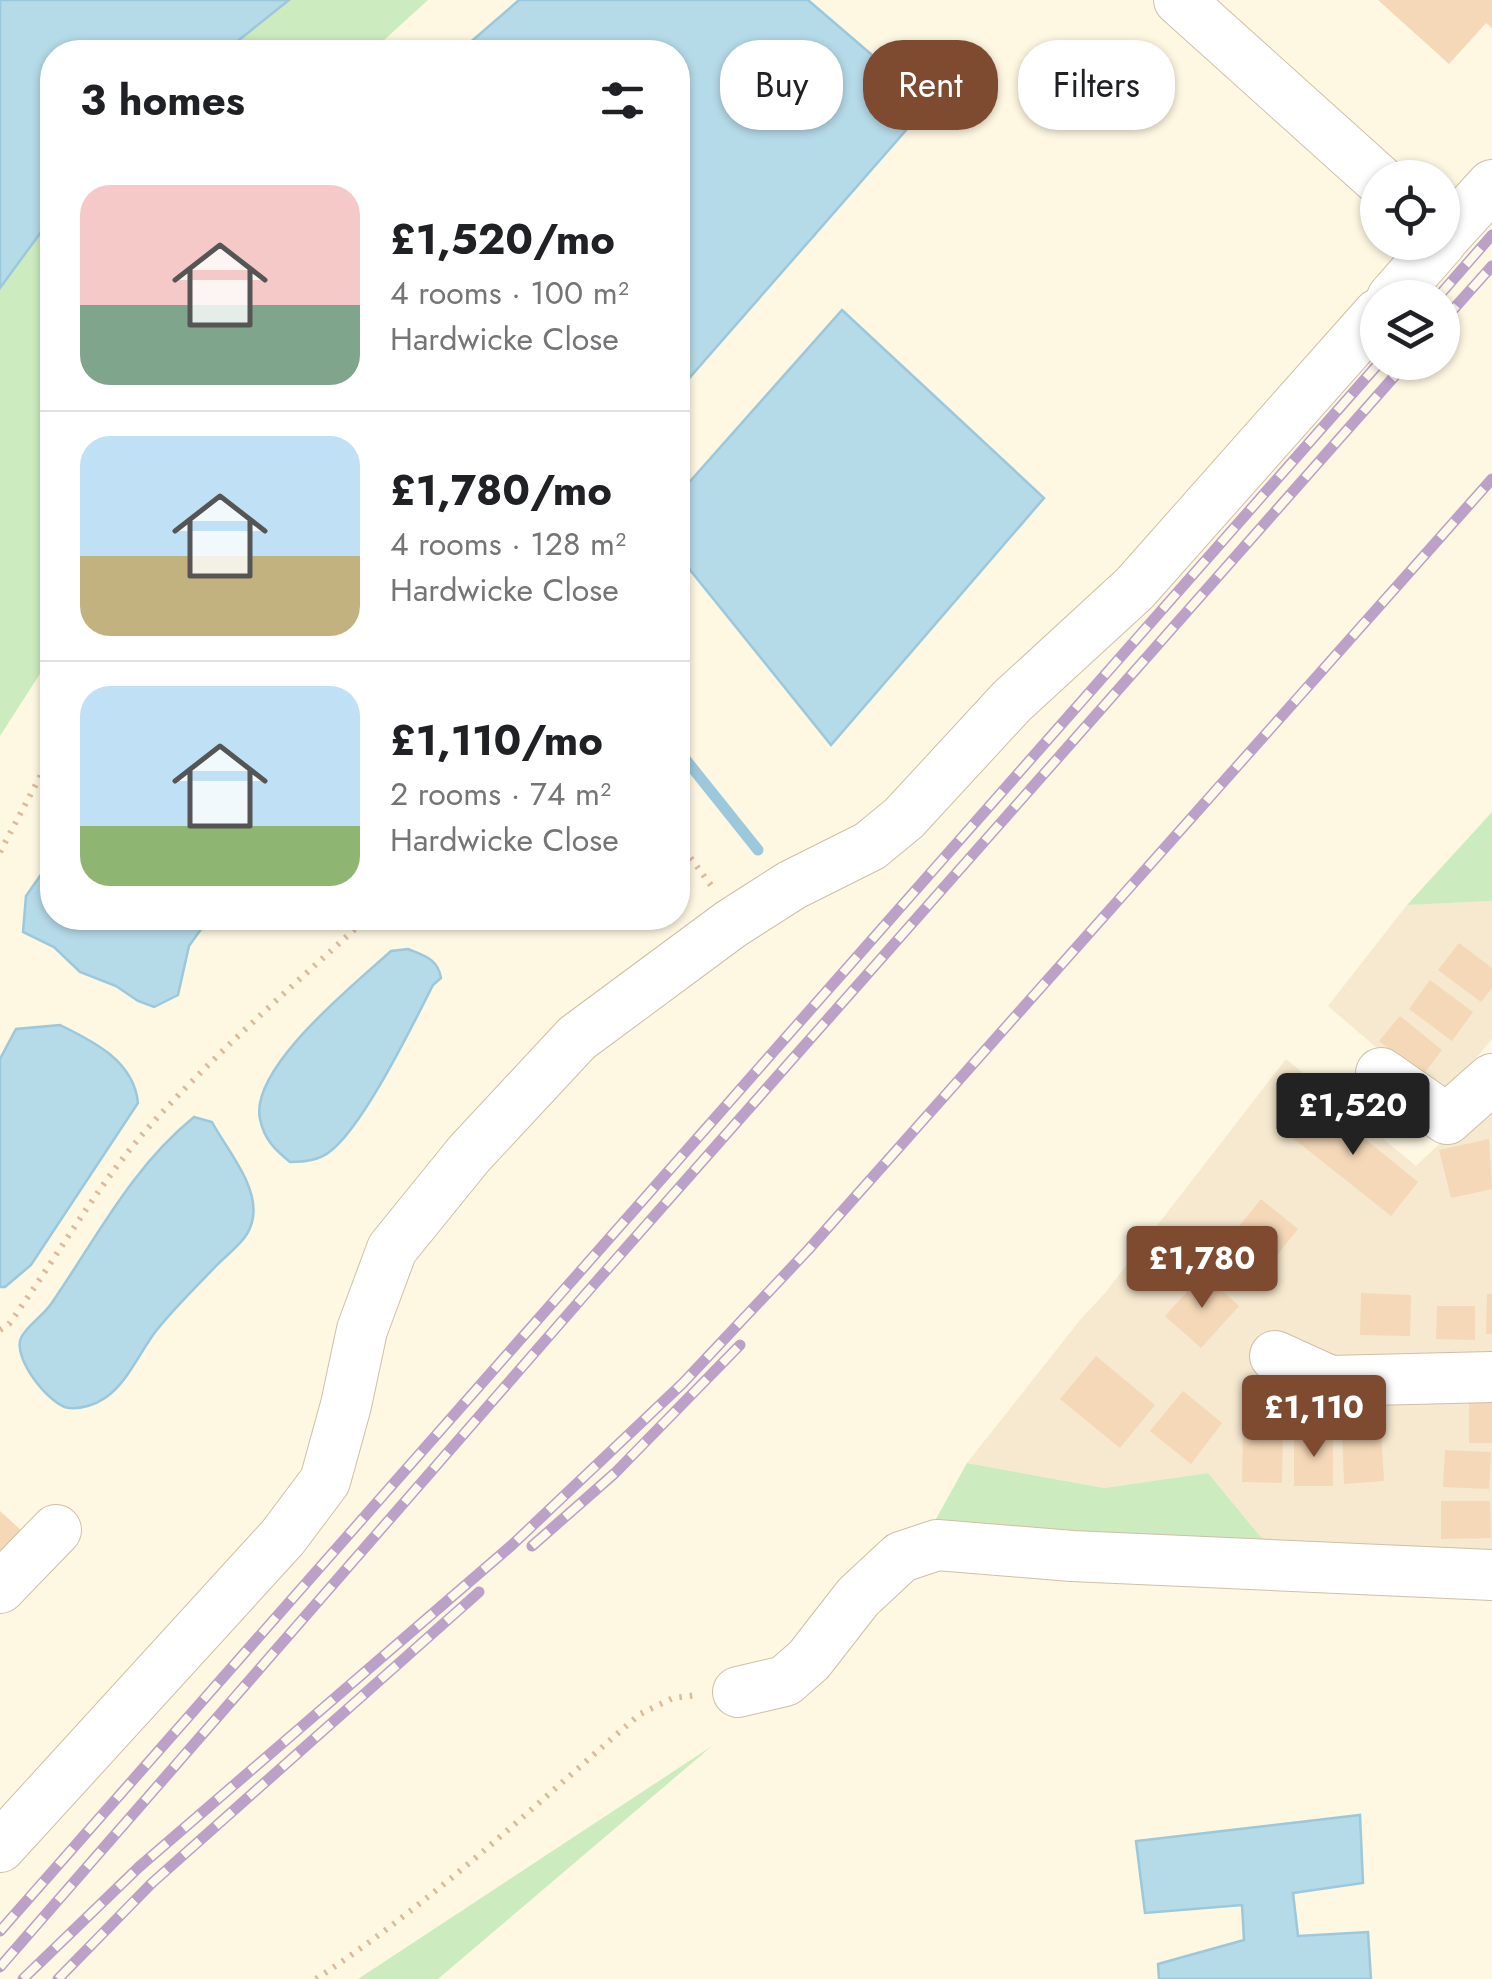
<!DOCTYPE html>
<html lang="en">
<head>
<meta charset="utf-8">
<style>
  body { margin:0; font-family:Jost,sans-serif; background:#f2f2f2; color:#202124; height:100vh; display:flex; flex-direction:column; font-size:38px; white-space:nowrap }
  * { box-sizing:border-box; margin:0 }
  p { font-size:32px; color:#757577 }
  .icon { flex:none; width:55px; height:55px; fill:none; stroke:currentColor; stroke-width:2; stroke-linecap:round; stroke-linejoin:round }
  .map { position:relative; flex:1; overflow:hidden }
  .panel { position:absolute; left:40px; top:40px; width:650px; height:890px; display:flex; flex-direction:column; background:#fff; border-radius:40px; box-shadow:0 2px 8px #0004 }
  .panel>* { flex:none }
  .banner { position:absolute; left:720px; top:40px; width:620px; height:90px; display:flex; gap:20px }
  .buttons { position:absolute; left:1360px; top:160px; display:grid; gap:20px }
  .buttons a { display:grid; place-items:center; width:100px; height:100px; border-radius:50%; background:#fff; box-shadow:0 2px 8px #0004; font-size:50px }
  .price { position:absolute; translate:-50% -85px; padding:0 22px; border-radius:10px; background:#7e4b30; color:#fff; font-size:32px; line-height:65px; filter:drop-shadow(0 2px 5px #0008) }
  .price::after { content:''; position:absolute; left:50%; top:60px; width:30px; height:22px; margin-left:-15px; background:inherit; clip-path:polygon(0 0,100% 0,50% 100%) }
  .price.current { background:#222; color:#fff }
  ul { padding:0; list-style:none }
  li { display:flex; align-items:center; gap:30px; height:250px; padding:0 40px }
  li+li { border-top:2px solid #e0e0e0 }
  li span { display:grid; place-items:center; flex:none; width:280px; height:200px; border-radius:30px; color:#555 }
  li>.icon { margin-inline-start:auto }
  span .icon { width:120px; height:120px; fill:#fffc; stroke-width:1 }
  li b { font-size:42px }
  h2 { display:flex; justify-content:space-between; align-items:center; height:120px; padding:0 40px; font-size:42px }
  .chip { padding:0 35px; border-radius:40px; background:#fff; box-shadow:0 2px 8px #0004; font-size:35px; line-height:90px }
  .chip.current { background:#7e4b30; color:#fff }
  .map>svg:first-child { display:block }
  .residential { fill:#f6e9d0 }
  .green { fill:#ccecbf }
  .water { fill:#b5dae8; stroke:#9bc8db; stroke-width:2.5 }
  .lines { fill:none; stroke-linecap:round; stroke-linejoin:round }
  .stream { stroke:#9bc8db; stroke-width:11 }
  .building { fill:#f5d8b8 }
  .minor-casing { stroke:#cfbfa8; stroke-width:52 }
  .path { stroke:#dabc9b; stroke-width:6; stroke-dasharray:2.5 8; stroke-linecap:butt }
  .minor { stroke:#fff; stroke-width:50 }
  .rail-casing { stroke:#bba0c8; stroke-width:11 }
  .rail { stroke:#fff9ea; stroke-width:8; stroke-dasharray:22; stroke-linecap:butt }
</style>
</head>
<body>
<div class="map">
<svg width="1492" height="1979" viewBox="0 0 1492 1979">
  <rect width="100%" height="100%" fill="#fef7e2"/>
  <!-- residential -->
  <g class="residential">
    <path d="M1492,901V1039L1439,1101L1328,1006L1407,905Z"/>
    <path d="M1286,1059L1416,1166L1492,1094V1563L1274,1553L1208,1473L1104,1488L967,1463L1080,1320L1105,1293Z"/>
  </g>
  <!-- green -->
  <g class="green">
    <path d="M289,0H428L371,52H224Z"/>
    <path d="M52,217V655L0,736V288Z"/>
    <path d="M1492,812V901L1407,905Z"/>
    <path d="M967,1463L1104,1488L1208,1473L1274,1553L927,1535Z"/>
    <path d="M712,1746L438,1979H358Z"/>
  </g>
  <!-- water -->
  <g class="water">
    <path d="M0,0H289L224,52H52V217L0,288Z"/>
    <path d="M519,0H808L929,104L678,391V52H459Z"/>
    <path d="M842,310L1044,498L831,745L678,555V495Z"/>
    <path d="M52,859V918H209L189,946L178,995L154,1007L138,1001L116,986L80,972L54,947L23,932L26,896Z"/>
    <path d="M408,949C425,956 438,959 441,978L433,985C413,1024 362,1130 328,1153C317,1161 303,1162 290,1162C275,1150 264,1139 260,1119C249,1068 356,983 391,951Z"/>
    <path d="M60,1025C93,1041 134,1061 138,1103L31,1265L5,1287H0V1059L16,1029Z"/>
    <path d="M194,1117L212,1122C227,1150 258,1185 253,1217C250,1239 233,1249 218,1264C197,1286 174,1308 156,1331C139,1353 128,1382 105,1398C95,1405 81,1409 69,1408C50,1406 12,1358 21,1338C26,1326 43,1316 51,1304C96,1239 131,1168 194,1117Z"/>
    <path d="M1360,1815L1363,1883L1293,1893L1298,1936L1368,1932L1371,1979H1159L1158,1964L1244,1940L1242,1905L1145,1913L1136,1841Z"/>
  </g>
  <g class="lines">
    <!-- stream -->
    <path class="stream" d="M678,750L758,850"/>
  </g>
  <!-- building -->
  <g class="building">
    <path d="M1378,0H1492V28L1486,23L1449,64Z"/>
    <path d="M1459,943L1492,968V988L1481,1002L1438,970Z"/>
    <path d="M1430,980L1473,1012L1452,1041L1409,1009Z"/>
    <path d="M1400,1016L1442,1050L1423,1075L1379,1041Z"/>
    <path d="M1317,1100L1418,1182L1391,1216L1289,1135Z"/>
    <path d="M1489,1139L1492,1189L1451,1198L1439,1150Z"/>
    <path d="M1261,1199L1298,1229L1249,1290L1212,1260Z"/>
    <path d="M1203,1274L1239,1306L1201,1348L1165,1316Z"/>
    <path d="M1361,1293L1411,1295L1410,1336L1360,1335Z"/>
    <path d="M1487,1294H1492V1334H1486Z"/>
    <path d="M1437,1306H1475V1340L1436,1339Z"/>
    <path d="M1096,1356L1155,1405L1120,1448L1060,1399Z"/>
    <path d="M1183,1391L1222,1423L1191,1464L1150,1431Z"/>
    <rect x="1469" y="1396" width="23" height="47"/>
    <path d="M1243,1429L1283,1430L1282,1483L1242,1482Z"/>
    <path d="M1381,1429L1384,1481L1344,1484L1342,1431Z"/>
    <path d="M1333,1433V1486H1294V1434Z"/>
    <path d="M1445,1450L1491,1452L1489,1489L1443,1487Z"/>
    <path d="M1441,1501H1490L1491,1538L1441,1539Z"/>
    <path d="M0,1511L24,1533L0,1559Z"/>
  </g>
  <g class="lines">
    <defs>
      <g id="minor">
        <path d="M1179,0L1378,179"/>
        <path d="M1442,240L1492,185"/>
        <path d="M1392,298L1441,242"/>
        <path d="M1381,1073L1447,1119L1492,1079"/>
        <path d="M1275,1356L1330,1381L1492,1377"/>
        <path d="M0,1588L56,1530"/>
        <path d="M738,1692L785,1681L809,1660L858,1597L901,1557L937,1545L1072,1556L1492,1575"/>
        <path d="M0,1847L283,1537L325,1481L346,1405L362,1330L392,1249L469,1154L577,1038L731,924L792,885L870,846L904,818L1012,701L1135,588L1378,314"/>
      </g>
    </defs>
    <!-- minor casing -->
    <use href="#minor" class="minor-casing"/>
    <!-- path -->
    <g class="path">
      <path d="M678,841L713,888"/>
      <path d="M0,852L52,754"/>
      <path d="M0,1330L9,1324C58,1256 99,1181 156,1119C222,1047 296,983 367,918"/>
      <path d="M316,1979C432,1903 535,1805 640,1714L673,1698L697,1695"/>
    </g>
    <!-- minor -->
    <use href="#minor" class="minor"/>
    <defs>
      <g id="rail">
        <path d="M1437,298L1492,235"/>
        <path d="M1442,322L1492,266"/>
        <path d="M532,1546L615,1473L740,1345"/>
        <path d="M0,1931L1380,362"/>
        <path d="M0,1967L596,1282L1407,362"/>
        <path d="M23,1979L139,1867L512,1545L683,1383L808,1250L1492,479"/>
        <path d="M58,1979L152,1883L479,1592"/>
      </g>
    </defs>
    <!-- rail casing -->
    <use href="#rail" class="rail-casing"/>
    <!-- rail -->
    <use href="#rail" class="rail"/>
  </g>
</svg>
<div class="buttons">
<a><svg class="icon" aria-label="locate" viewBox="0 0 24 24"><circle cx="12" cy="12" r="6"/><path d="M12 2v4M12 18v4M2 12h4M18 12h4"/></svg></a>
<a><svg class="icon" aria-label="layers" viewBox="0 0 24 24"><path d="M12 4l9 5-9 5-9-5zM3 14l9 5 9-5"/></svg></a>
</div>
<b class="price current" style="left:1353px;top:1158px">£1,520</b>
<b class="price" style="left:1202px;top:1311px">£1,780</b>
<b class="price" style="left:1314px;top:1460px">£1,110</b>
<div class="banner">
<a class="chip">Buy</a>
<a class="chip current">Rent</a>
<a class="chip">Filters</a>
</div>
<section class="panel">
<h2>3 homes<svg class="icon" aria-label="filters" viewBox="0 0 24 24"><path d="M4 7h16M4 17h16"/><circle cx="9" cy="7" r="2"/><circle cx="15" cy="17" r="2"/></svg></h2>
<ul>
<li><span style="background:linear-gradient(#f6c9c9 60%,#7fa58c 0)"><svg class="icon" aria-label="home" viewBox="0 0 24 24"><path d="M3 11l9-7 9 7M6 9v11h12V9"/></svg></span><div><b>£1,520/mo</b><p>4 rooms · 100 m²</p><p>Hardwicke Close</p></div></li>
<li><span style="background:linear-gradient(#bfe0f5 60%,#c2b280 0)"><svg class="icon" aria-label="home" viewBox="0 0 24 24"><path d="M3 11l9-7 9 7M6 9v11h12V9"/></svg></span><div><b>£1,780/mo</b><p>4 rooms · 128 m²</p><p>Hardwicke Close</p></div></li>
<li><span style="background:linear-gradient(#bfe0f5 70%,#8fb573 0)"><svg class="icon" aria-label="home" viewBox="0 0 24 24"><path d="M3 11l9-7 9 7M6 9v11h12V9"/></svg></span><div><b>£1,110/mo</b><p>2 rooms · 74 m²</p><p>Hardwicke Close</p></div></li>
</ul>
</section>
</div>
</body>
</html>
